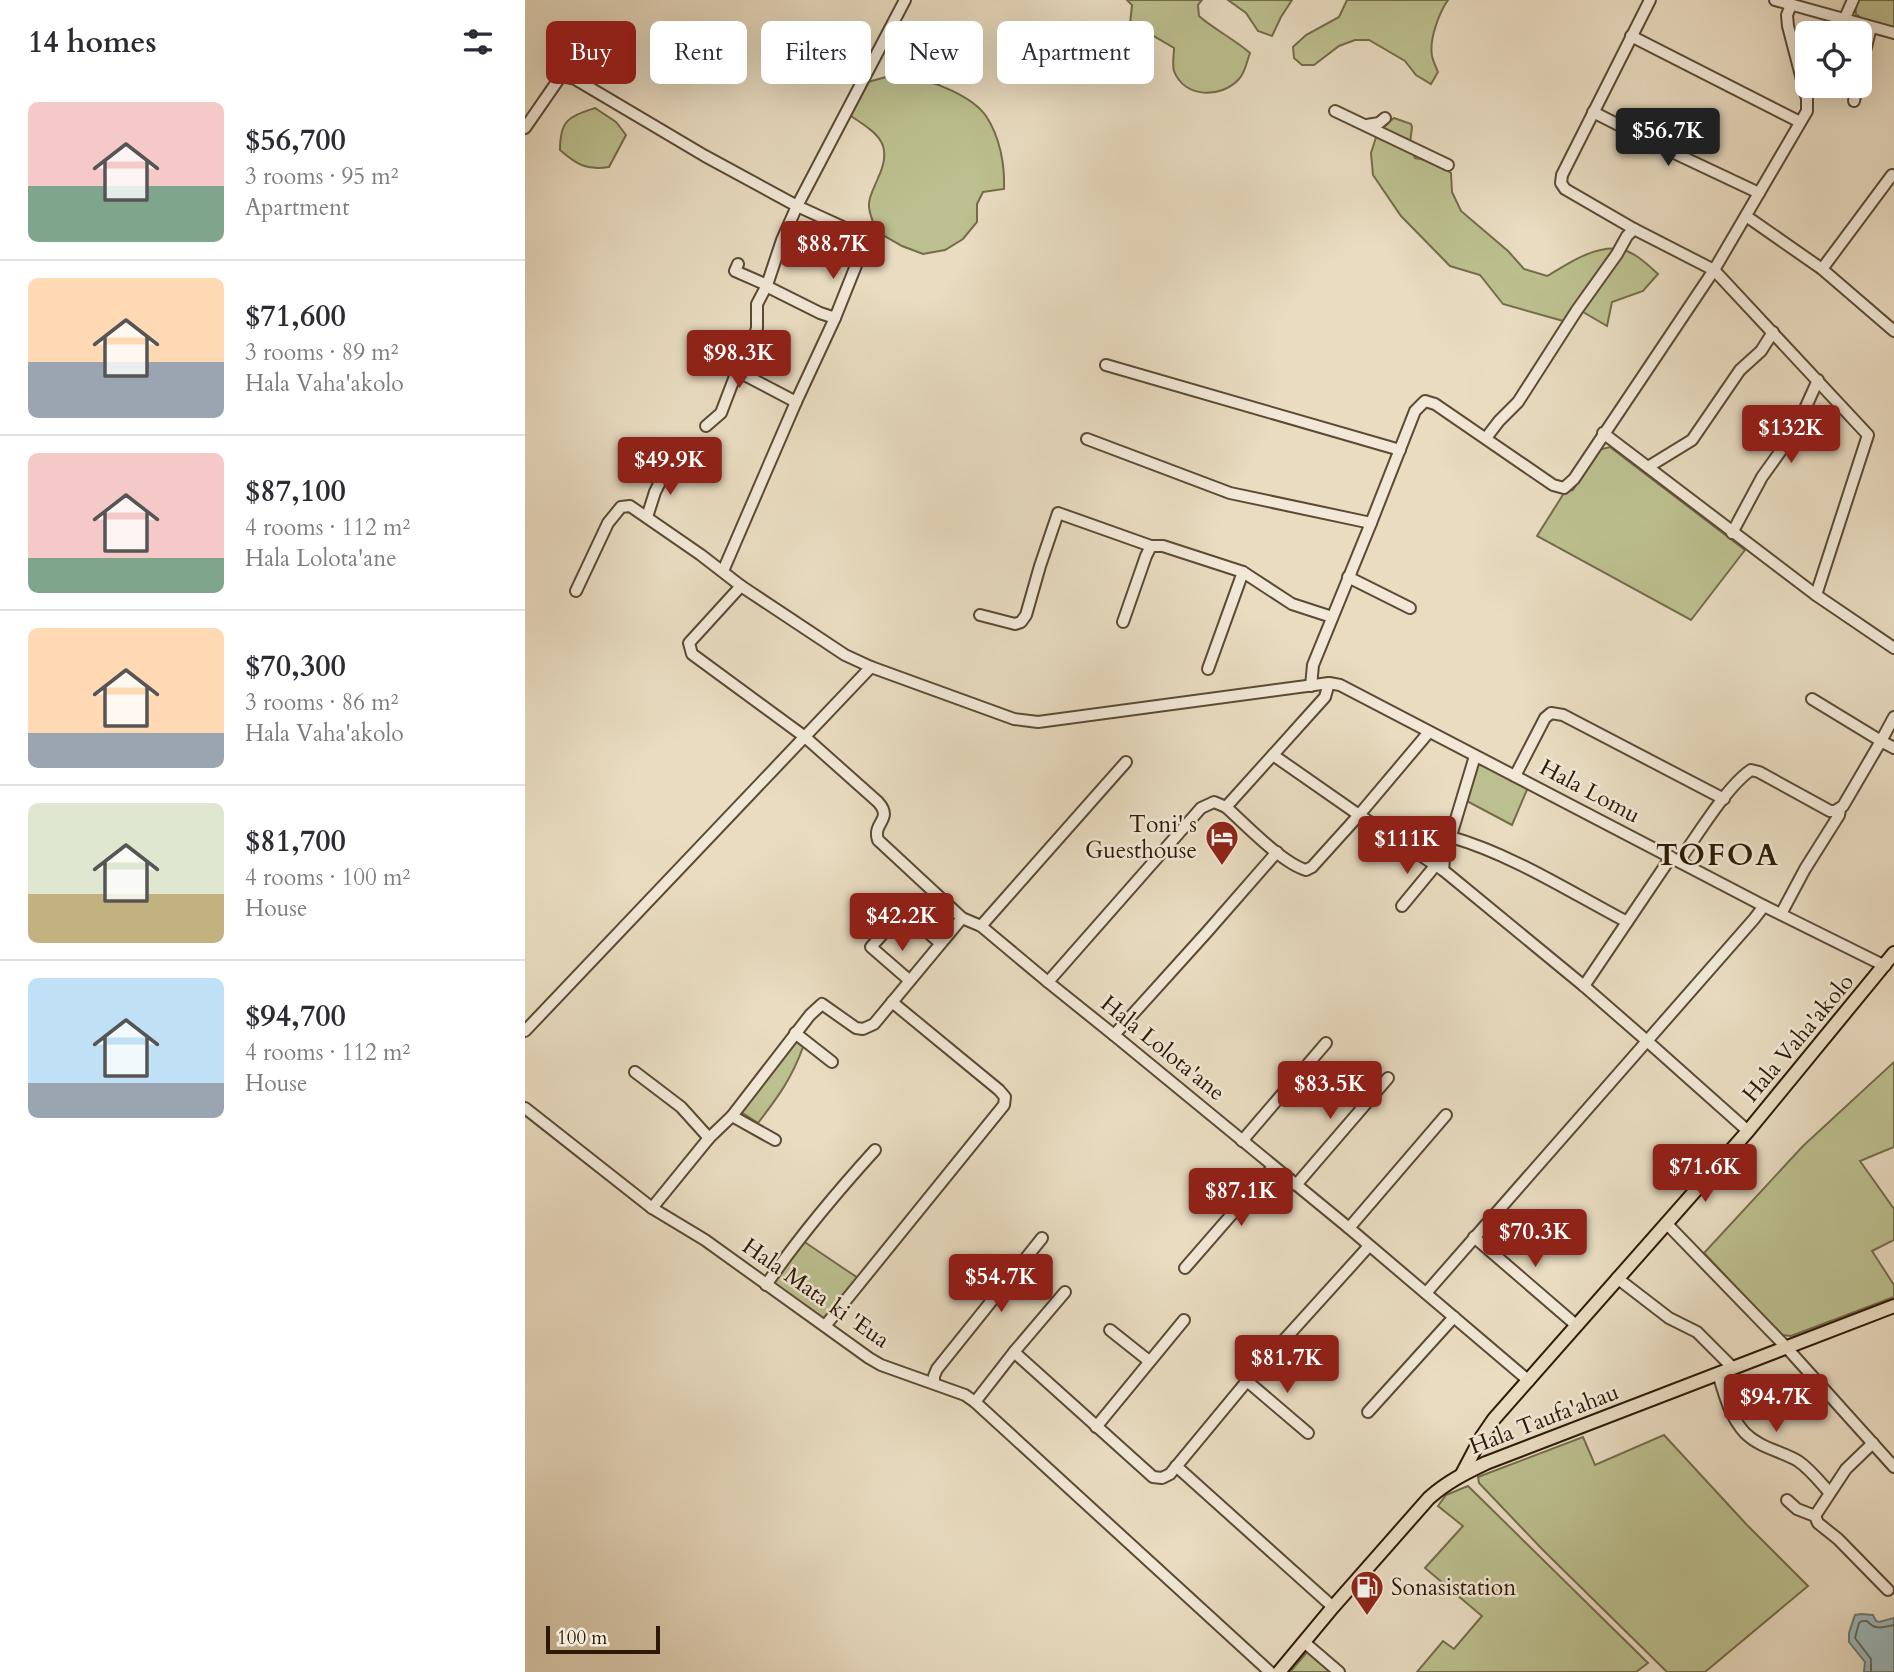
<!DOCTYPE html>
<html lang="en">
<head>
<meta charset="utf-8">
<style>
  body { margin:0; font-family:Cardo,serif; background:#f7f7f7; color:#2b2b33; height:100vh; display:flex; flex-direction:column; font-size:26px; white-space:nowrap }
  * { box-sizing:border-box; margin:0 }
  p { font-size:23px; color:#7c7c81 }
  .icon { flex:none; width:38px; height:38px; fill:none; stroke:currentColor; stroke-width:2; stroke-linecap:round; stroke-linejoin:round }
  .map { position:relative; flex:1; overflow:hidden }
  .panel { display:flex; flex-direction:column; background:#fff; width:525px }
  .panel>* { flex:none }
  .top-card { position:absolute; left:21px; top:21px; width:665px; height:63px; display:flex; gap:14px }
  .controls { position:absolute; left:1270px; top:21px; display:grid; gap:14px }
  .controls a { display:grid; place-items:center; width:77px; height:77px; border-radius:10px; background:#fff; box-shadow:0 7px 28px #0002; font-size:35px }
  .scale { position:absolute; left:21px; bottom:18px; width:114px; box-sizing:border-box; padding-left:7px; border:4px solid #2d1905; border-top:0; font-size:19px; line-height:24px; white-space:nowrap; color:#2d1905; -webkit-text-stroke:5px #f1e8d7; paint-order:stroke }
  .price { position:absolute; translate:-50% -60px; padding:0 16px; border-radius:7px; background:#8f2418; color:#fff; font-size:23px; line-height:46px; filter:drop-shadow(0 2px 4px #0008) }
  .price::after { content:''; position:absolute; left:50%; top:42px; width:21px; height:16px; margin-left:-10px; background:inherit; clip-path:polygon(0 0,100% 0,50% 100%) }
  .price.active { background:#222; color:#fff }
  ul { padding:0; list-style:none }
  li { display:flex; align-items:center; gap:21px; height:175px; padding:0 28px }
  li+li { border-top:2px solid #e1e1e2 }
  li span { display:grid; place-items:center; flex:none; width:196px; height:140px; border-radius:10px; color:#555 }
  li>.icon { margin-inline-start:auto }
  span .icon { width:84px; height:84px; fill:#fffc; stroke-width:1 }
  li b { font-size:30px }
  h2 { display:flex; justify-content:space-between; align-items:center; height:84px; padding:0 28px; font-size:30px }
  .pill { padding:0 24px; border-radius:10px; background:#fff; box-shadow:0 7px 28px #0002; font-size:24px; line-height:63px }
  .pill.active { background:#8f2418; color:#fff }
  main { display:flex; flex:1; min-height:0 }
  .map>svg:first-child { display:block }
  .green { fill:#bcbf8f; stroke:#746c4a; stroke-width:2 }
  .water { fill:#9ab9bc; stroke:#6e7973; stroke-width:2 }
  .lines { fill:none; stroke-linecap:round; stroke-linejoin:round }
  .shore { stroke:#646960; stroke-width:2 }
  .minor-casing { stroke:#5c4a34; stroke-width:14 }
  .major-casing { stroke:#2d1905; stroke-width:16 }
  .minor { stroke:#f1e8d7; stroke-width:10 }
  .major { stroke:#e9dcc1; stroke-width:12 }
  .labels { text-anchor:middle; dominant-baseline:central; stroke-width:5; stroke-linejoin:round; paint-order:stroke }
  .street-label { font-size:23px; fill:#2d1905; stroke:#f1e8d7 }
  .poi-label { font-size:23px; fill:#2d1905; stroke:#f1e8d7; text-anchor:end }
  .district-label { font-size:30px; font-weight:bold; letter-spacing:2px; fill:#2d1905; stroke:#f1e8d7 }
</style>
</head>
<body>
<main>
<section class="panel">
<h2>14 homes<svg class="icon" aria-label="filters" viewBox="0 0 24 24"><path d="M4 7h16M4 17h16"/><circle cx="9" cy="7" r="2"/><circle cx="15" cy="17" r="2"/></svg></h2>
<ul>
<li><span style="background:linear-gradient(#f6c9c9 60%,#7fa58c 0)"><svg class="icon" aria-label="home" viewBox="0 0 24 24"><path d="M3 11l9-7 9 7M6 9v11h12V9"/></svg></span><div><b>$56,700</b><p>3 rooms · 95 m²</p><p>Apartment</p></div></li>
<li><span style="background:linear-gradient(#ffd9b3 60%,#9aa5b1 0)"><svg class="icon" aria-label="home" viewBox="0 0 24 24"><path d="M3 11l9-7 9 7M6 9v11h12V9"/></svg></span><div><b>$71,600</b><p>3 rooms · 89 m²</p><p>Hala Vaha'akolo</p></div></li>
<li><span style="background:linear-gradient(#f6c9c9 75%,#7fa58c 0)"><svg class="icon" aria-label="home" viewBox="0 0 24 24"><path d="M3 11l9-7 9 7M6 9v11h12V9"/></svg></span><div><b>$87,100</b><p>4 rooms · 112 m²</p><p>Hala Lolota'ane</p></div></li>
<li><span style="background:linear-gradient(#ffd9b3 75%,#9aa5b1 0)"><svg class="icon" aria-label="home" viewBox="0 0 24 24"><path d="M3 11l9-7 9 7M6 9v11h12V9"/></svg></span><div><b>$70,300</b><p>3 rooms · 86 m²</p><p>Hala Vaha'akolo</p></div></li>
<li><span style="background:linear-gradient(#dfe7d0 65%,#c2b280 0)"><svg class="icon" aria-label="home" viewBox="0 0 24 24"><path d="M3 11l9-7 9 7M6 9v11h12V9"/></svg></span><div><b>$81,700</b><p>4 rooms · 100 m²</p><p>House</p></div></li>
<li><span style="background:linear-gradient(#bfe0f5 75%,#9aa5b1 0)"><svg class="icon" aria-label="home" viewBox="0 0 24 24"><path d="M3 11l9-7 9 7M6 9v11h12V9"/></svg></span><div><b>$94,700</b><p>4 rooms · 112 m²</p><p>House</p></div></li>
</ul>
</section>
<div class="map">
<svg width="1369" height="1672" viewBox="0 0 1369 1672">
  <rect width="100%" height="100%" fill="#e9dcc1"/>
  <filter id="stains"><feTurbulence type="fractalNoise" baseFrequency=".00286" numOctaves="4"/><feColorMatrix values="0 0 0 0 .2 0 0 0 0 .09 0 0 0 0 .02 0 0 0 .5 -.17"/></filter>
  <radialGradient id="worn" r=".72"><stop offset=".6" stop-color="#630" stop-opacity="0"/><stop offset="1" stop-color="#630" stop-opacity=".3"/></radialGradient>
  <!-- green -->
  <g class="green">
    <path d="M602,0H677L673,5L674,16C690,30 709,39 725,53C722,61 720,73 714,79C696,99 659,98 649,71C647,64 649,55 649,48L625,34L605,24L607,5Z"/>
    <path d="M703,0H767L756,17L747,36L733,31L721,13Z"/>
    <path d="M822,0H923C914,13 904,39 907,56C908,61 911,67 913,72L906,84L891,75L880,61L844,40H830L814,46L789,65H777L769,58L768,47L781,35L814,17Z"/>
    <path d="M1333,0H1369V27L1339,20L1331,14L1330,5Z"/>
    <path d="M361,77C368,77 376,77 383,77C407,80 447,96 461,116C475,137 480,165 479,189L458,192L452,204V222L438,239L420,250L398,254L377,246L351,231C349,223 343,212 344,204C344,196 350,186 353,178C370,142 351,133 323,114L339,83Z"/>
    <path d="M70,108L91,122L101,135L84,167C62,171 51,164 35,150C35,119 44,117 70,108Z"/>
    <path d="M869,118L886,124L887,127L885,143L890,158L908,161L926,173L927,192L936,211L983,251L999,269L1022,276C1043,264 1069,245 1095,249C1110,252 1122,264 1133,274L1118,291L1087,302L1082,326L1058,312L1049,324L978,304L955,275L925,266L876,216L848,175L846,153L853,131Z"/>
    <path d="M1085,447L1220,550L1166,620L1012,536L1039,493L1048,490L1073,450Z"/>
    <path d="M950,760L1004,785L987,825L938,799Z"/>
    <path d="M270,1040L278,1047C267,1078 253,1097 233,1123L216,1112Z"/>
    <path d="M1369,1062V1147L1335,1161L1369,1209V1240L1347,1251L1369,1285V1297L1266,1336L1256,1335L1179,1253L1278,1146Z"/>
    <path d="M278,1241L333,1278L303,1317L297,1318L249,1285L248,1281Z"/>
    <path d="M1139,1435L1222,1525L1283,1586L1180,1672H1142L1017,1549L954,1483L953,1477L1058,1437L1070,1465Z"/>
    <path d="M943,1486L1123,1663L1111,1672H892L918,1641L929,1649L957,1616L900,1568L938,1526L913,1506L921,1495Z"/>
    <path d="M783,1651L809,1672H765Z"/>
  </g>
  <!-- water -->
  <path class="water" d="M1336,1614L1348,1615L1351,1621L1354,1622L1369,1618V1672H1339L1340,1662L1324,1642V1633L1330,1615Z"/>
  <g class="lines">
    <!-- shore -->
    <path class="shore" d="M1346,1672V1659L1330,1638L1334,1623L1337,1621H1342C1351,1631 1357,1627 1369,1625"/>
    <defs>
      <g id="minor">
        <path d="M1125,0L1037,175L1036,183L1040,189L1109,229L1189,270L1343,435L1291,595"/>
        <path d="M1250,0L1369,33"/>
        <path d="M1319,20L1328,0"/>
        <path d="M1106,36L1275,122"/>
        <path d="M1335,71L1346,27"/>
        <path d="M1329,101L1332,86"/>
        <path d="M810,111L923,165"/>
        <path d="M1068,112L1145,151L1234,193"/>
        <path d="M842,125L854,123L860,118"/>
        <path d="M0,128L36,76L50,79L180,156L272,206L342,238L310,318L295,313L245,288L242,285L210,271L213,264"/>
        <path d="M1221,216L1297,269L1369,331"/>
        <path d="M1297,269L1367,175"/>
        <path d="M169,353L212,371L271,402"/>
        <path d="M581,365L875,450"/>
        <path d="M181,426L196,413L212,371L221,361L226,348L232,328V304L242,285L257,240L272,206L380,0"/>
        <path d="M1078,433L1291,595L1369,648"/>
        <path d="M961,438L974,421L993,402L1052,310L1092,254L1102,236L1109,229"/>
        <path d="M562,439L705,493L846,523"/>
        <path d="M1123,467L1167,440L1215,370L1236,351L1248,332"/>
        <path d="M122,517L130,492L143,466"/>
        <path d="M1207,533L1237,477L1270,431L1293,380"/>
        <path d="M198,571L271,402L310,318"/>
        <path d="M823,577L885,608"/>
        <path d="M216,586L164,643L167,654L280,737L353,802C369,820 347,822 353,840L437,918L456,926L523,982L589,1035L824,1228L1004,1381"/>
        <path d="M51,591L83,523L96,507L105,506L176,555L216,586L320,655L346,667L489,719L513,722L804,683L815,685L1239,906L1360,966"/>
        <path d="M455,615L490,624L496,622L501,615L515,566L533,513L626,546"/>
        <path d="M598,622L621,556L626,546H638L718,572L767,604L807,617"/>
        <path d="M683,669L718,572"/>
        <path d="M786,686L788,665L846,523L890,411L900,401L910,404L1028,485L1039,488L1049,479L1189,270L1282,111V99L1263,26L1262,15L1266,5"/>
        <path d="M1287,699L1356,741L1369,717"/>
        <path d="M748,755L834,815L904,732"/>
        <path d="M990,776L1020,718L1026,713L1038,715L1199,799"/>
        <path d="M701,807C721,825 757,863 781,870L787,867L834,815L918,870L1059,986L1122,1041L901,1293"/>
        <path d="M926,837C988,855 1045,892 1102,922"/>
        <path d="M1154,861C1172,836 1202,786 1226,770L1234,772L1305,811H1310L1318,806L1356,741L1369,748"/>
        <path d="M918,870L919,859L950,756"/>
        <path d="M877,906L910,866"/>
        <path d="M377,910L415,943"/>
        <path d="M1256,914L1280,869L1314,815L1315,809"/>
        <path d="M456,926L601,762"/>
        <path d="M364,927L346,947L384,980"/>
        <path d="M523,982L676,808L689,802L701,807L800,697L804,683"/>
        <path d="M1059,986L1146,857"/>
        <path d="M0,1031L346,667"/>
        <path d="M270,1033L307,1062"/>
        <path d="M589,1035L682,932L752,852"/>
        <path d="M110,1072L156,1107L184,1138"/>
        <path d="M0,1108L127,1208L180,1240L344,1358L356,1365L440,1395L450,1402L745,1672"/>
        <path d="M207,1116L250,1140"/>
        <path d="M1223,1131L1122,1041L1229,919L1239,906"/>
        <path d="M717,1141L801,1043"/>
        <path d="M771,1185L863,1078"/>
        <path d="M127,1208L184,1138L207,1116L285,1015L297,1004L331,1028L338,1029L349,1024L437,918"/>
        <path d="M1141,1223L1261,1347L1369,1467"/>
        <path d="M824,1228L921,1115"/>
        <path d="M949,1237L1051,1325"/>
        <path d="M660,1268L748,1167"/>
        <path d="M1092,1278L1144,1318L1172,1332L1208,1368"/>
        <path d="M241,1285C274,1237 311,1193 350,1150"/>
        <path d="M300,1326L479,1105L480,1097L474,1090L367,1002"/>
        <path d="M585,1330L624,1361"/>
        <path d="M489,1352L540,1292"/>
        <path d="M1193,1373C1199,1394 1205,1417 1220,1433C1235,1448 1256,1451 1273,1461C1285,1469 1295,1482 1304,1492"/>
        <path d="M722,1381L783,1433"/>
        <path d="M409,1383V1376L412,1369L517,1238"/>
        <path d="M450,1402L489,1352L628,1477L637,1478L645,1474L722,1381L844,1246"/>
        <path d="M843,1412L929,1317"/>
        <path d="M571,1427L659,1320"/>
        <path d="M651,1466L808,1607"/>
        <path d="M1262,1500L1272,1509L1290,1516L1293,1523L1313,1539L1363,1590"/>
        <path d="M1290,1516L1321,1469L1348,1443"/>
        <path d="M779,1642L814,1672"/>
      </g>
      <g id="major">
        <path d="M937,1474L956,1438L969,1419L1223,1131L1369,953"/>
        <path d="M754,1672L808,1607L904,1498C922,1482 940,1473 961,1463L1369,1306"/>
      </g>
    </defs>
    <!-- minor casing -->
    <use href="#minor" class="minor-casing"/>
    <!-- major casing -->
    <use href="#major" class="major-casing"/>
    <!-- minor -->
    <use href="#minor" class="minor"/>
    <!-- major -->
    <use href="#major" class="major"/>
  </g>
  <!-- icons -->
  <defs>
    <symbol id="hotel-pin" viewBox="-11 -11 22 30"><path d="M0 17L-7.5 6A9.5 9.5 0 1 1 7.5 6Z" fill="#8f2418" stroke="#f1e8d7"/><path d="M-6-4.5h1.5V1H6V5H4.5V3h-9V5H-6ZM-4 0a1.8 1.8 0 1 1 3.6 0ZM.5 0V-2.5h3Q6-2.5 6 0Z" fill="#fff"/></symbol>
    <symbol id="fuel-pin" viewBox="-11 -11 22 30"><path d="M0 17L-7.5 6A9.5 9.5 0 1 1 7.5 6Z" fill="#8f2418" stroke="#f1e8d7"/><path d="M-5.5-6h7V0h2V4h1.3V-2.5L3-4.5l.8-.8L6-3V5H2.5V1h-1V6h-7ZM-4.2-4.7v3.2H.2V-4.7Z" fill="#fff"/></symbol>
  </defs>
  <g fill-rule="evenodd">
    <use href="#hotel-pin" x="678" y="818" width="38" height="52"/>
    <use href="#fuel-pin" x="823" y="1568" width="38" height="52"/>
  </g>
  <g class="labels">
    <!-- street labels -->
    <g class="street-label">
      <text transform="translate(1065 791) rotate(28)">Hala Lomu</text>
      <text transform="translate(1273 1038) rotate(-50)">Hala Vaha'akolo</text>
      <text transform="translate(638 1048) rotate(39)">Hala Lolota'ane</text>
      <text transform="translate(291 1293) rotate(35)">Hala Mata ki 'Eua</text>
      <text transform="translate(1019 1419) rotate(-21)">Hala Taufa'ahau</text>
    </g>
    <!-- poi labels -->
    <g class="poi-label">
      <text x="672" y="824">Toni' s<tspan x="672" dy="26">Guesthouse</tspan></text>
      <text x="866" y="1587" text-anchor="start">Sonasistation</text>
    </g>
    <!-- district labels -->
    <g class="district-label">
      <text x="1193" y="855">TOFOA</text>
    </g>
  </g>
  <rect width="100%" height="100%" filter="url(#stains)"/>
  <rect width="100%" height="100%" fill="url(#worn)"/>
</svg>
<div class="controls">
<a><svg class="icon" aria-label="locate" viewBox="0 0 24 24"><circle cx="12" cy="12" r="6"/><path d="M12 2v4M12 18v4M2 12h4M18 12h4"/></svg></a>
</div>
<div class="scale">100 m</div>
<b class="price active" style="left:1143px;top:168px">$56.7K</b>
<b class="price" style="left:308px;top:281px">$88.7K</b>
<b class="price" style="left:214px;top:390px">$98.3K</b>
<b class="price" style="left:1266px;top:465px">$132K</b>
<b class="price" style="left:145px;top:497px">$49.9K</b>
<b class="price" style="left:882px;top:876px">$111K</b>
<b class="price" style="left:377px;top:953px">$42.2K</b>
<b class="price" style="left:805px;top:1121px">$83.5K</b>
<b class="price" style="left:1180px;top:1204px">$71.6K</b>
<b class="price" style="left:716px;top:1228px">$87.1K</b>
<b class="price" style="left:1010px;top:1269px">$70.3K</b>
<b class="price" style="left:476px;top:1314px">$54.7K</b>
<b class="price" style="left:762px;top:1395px">$81.7K</b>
<b class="price" style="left:1251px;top:1434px">$94.7K</b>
<div class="top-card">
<a class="pill active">Buy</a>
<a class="pill">Rent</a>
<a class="pill">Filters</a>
<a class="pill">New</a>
<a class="pill">Apartment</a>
</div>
</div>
</main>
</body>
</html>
